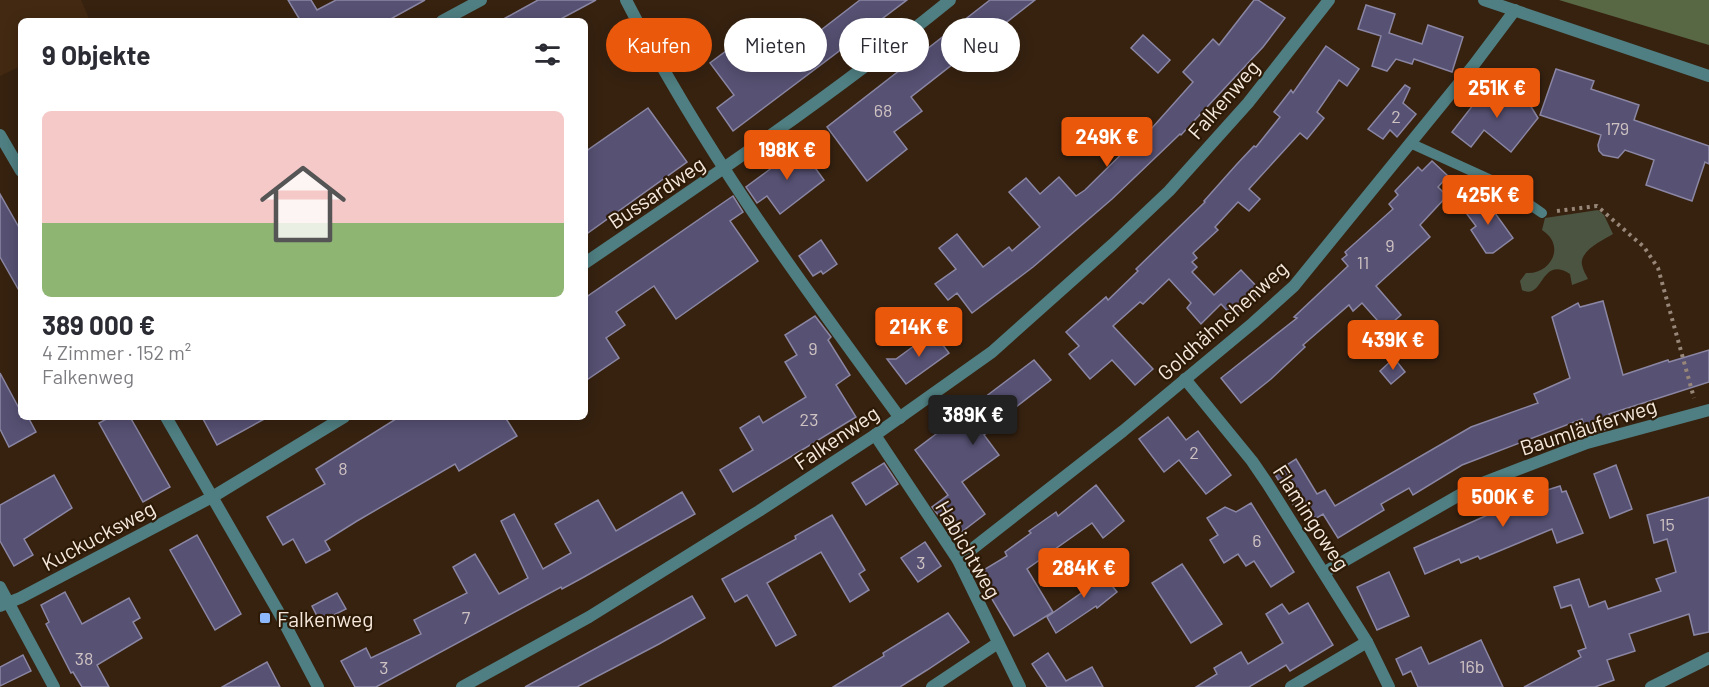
<!DOCTYPE html>
<html lang="de">
<head>
<meta charset="utf-8">
<style>
  body { margin:0; font-family:Barlow,sans-serif; background:#f7f7f7; color:#2b2b33; height:100vh; display:flex; flex-direction:column; font-size:22px; white-space:nowrap }
  * { box-sizing:border-box; margin:0 }
  p { font-size:20px; color:#7c7c81 }
  .icon { flex:none; width:33px; height:33px; fill:none; stroke:currentColor; stroke-width:2; stroke-linecap:round; stroke-linejoin:round }
  .map { position:relative; flex:1; overflow:hidden }
  .details { position:absolute; left:18px; top:18px; width:570px; height:402px; display:flex; flex-direction:column; background:#fff; border-radius:9px; box-shadow:0 3px 15px #0003 }
  .details>* { flex:none }
  .top-card { position:absolute; left:606px; top:18px; width:570px; height:54px; display:flex; gap:12px }
  .price { position:absolute; translate:-50% -51px; padding:0 14px; border-radius:6px; background:#ea580c; color:#fff; font-size:20px; line-height:39px; filter:drop-shadow(0 2px 3px #0008) }
  .price::after { content:''; position:absolute; left:50%; top:36px; width:18px; height:14px; margin-left:-9px; background:inherit; clip-path:polygon(0 0,100% 0,50% 100%) }
  .price.current { background:#222; color:#fff }
  ul { padding:0; list-style:none }
  li { display:grid; align-content:center; gap:12px; height:318px; padding:0 24px }
  li+li { border-top:2px solid #e1e1e2 }
  li span { display:grid; place-items:center; height:186px; border-radius:9px; color:#555 }
  li>.icon { margin-inline-start:auto }
  span .icon { width:108px; height:108px; fill:#fffc; stroke-width:1 }
  li b { font-size:26px }
  h2 { display:flex; justify-content:space-between; align-items:center; height:72px; padding:0 24px; font-size:26px }
  .tag { padding:0 21px; border-radius:27px; background:#fff; box-shadow:0 3px 15px #0003; font-size:21px; line-height:54px }
  .tag.current { background:#ea580c; color:#fff }
  .map>svg:first-child { display:block }
  .built { fill:#432911 }
  .green { fill:#4b5441 }
  .forest { fill:#586845 }
  .building { fill:#575173; stroke:#8a86a3; stroke-width:1.5 }
  .lines { fill:none; stroke-linecap:round; stroke-linejoin:round }
  .path { stroke:#988778; stroke-width:4; stroke-dasharray:3 4.5; stroke-linecap:butt }
  .service { stroke:#4f7f82; stroke-width:10 }
  .minor { stroke:#4f7f82; stroke-width:12 }
  .tertiary { stroke:#4f7f82; stroke-width:12 }
  .poi-dot { fill:#8db9fc; stroke:#2c1906; stroke-width:2 }
  .labels { text-anchor:middle; dominant-baseline:central; stroke-width:4.5; stroke-linejoin:round; paint-order:stroke }
  .number-label { font-size:18px; fill:#cec2c2 }
  .street-label { font-size:21px; fill:#f5e8dc; stroke:#2c1906 }
  .poi-label { font-size:21px; fill:#f5e8dc; stroke:#2c1906; text-anchor:start }
</style>
</head>
<body>
<div class="map">
<svg width="1709" height="687" viewBox="0 0 1709 687">
  <rect width="100%" height="100%" fill="#372210"/>
  <!-- built -->
  <path class="built" d="M0,0H81L90,21H21V66L0,76Z"/>
  <!-- green -->
  <path class="green" d="M1598,210L1604,215L1613,234C1603,240 1579,251 1582,265C1583,270 1586,275 1588,279L1572,285L1570,274C1540,255 1544,301 1522,290L1520,281L1526,273C1550,275 1567,246 1542,230L1545,218Z"/>
  <!-- forest -->
  <path class="forest" d="M1559,0H1709V45Z"/>
  <!-- building -->
  <g class="building">
    <path d="M288,0H311L317,10L336,0H425L387,21H298L300,20Z"/>
    <path d="M538,0H596L557,21H500Z"/>
    <path d="M860,0H907L733,131L717,108L734,95L710,63L738,42L755,66L779,48L786,57Z"/>
    <path d="M990,0H1035L911,97L922,111L894,132L907,149L867,181L827,127Z"/>
    <path d="M1254,0H1258L1285,18L1263,47L1181,135L1180,134L1112,199L1033,267L972,313L957,293L948,300L935,284L956,269L939,248L957,234L983,267L1009,247L1012,251L1040,227L1009,192L1026,178L1040,194L1059,177L1076,196L1085,190L1150,126L1152,128L1193,82L1183,72L1213,39L1219,45Z"/>
    <path d="M1366,5L1395,14L1389,33L1422,44L1428,25L1463,37L1452,72L1414,59L1412,64L1396,59L1387,71L1372,66L1381,36L1358,29Z"/>
    <path d="M1143,35L1170,60L1158,73L1131,48Z"/>
    <path d="M1326,46L1359,69L1347,86L1339,80L1317,112L1324,118L1307,139L1300,133L1249,189L1260,199L1249,211L1238,202L1215,227L1218,230L1193,253L1197,258L1192,262L1197,267L1192,272L1214,295L1241,270L1261,291L1233,317L1221,304L1201,324L1187,308L1191,303L1169,279L1143,304L1140,302L1113,326L1153,369L1135,385L1112,360L1090,379L1069,354L1079,346L1066,332L1106,297L1108,300L1138,271L1136,269L1205,202L1204,201L1237,164L1254,146L1256,147L1280,117L1274,112L1291,90L1293,93Z"/>
    <path d="M1556,69L1594,81L1591,89L1639,105L1634,120L1709,146V164L1705,162L1692,201L1646,185L1654,160L1625,150L1618,158L1603,155L1599,151L1598,145L1601,135L1540,115Z"/>
    <path d="M1491,82L1522,106L1527,100L1538,118L1511,152L1484,130L1471,147L1452,132Z"/>
    <path d="M1405,85L1410,88L1403,103L1416,114L1397,137L1390,130L1383,139L1368,129Z"/>
    <path d="M648,108L687,162L585,235V152Z"/>
    <path d="M800,147L824,180L780,214L767,196L757,203L746,187Z"/>
    <path d="M1432,161L1448,176L1438,187L1447,196L1420,225L1430,237L1376,286L1401,315L1385,329L1362,303L1353,311L1349,305L1303,345L1305,347L1271,379L1241,403L1221,378L1297,318L1294,317L1348,266L1342,259L1347,255L1345,252L1393,209L1389,204L1398,195L1395,191L1418,167L1422,171Z"/>
    <path d="M0,194L21,231V294L0,257Z"/>
    <path d="M1482,195L1513,238L1493,253H1486L1471,230L1476,226L1464,210Z"/>
    <path d="M733,196L743,212L730,221L758,261L676,319L654,286L616,312L625,325L606,338L619,358L585,381V298Z"/>
    <path d="M821,240L837,264L823,274L821,271L813,276L799,256Z"/>
    <path d="M1603,301L1623,375L1668,360L1669,362L1709,350V382L1609,414L1614,426L1601,431L1587,434L1582,419L1462,465L1413,495L1409,488L1381,504L1384,510L1338,538L1323,514L1315,519L1305,503L1296,509L1274,473L1296,459L1317,494L1325,490L1335,506L1471,427L1538,403L1534,394L1570,378L1552,317L1578,303L1580,307Z"/>
    <path d="M815,316L831,337L828,340L850,375L836,385L856,417L733,492L720,470L753,450L740,428L759,416L763,423L806,397L785,362L797,355L785,335Z"/>
    <path d="M933,332L949,353L906,384L887,359H896Z"/>
    <path d="M1394,358L1405,372L1391,384L1380,371Z"/>
    <path d="M1034,360L1051,380L990,427L992,429L984,435L999,455L962,482L985,514L955,537L932,507L948,495L915,450Z"/>
    <path d="M0,373L21,412V417H28L36,432L9,447L0,429Z"/>
    <path d="M110,417H130L170,487L143,502L99,423Z"/>
    <path d="M202,417H268L217,445Z"/>
    <path d="M399,417H505L517,436L459,471L455,464L357,521L325,541L330,550L306,563L293,539L283,545L267,517L325,484L316,469Z"/>
    <path d="M1168,417L1186,440L1198,431L1231,475L1206,494L1179,460L1164,472L1139,439Z"/>
    <path d="M884,463L898,484L866,505L852,483Z"/>
    <path d="M1616,465L1632,509L1610,518L1594,474Z"/>
    <path d="M54,475L72,508L24,539L33,555L14,566L0,541V505Z"/>
    <path d="M1096,485L1124,521L1103,538L1092,523L1027,569L1053,612L1014,636L977,574L1007,556L1005,552L1031,533L1029,531L1056,512L1058,516Z"/>
    <path d="M1560,486L1562,492L1566,491L1583,533L1557,543L1552,529L1480,559L1478,556L1461,563L1459,559L1425,574L1414,548L1492,513L1486,496L1500,488L1506,503Z"/>
    <path d="M682,492L695,514L584,577L562,589L561,587L376,687H355L341,661L366,648L371,658L421,634L414,620L467,593L453,567L475,554L499,594L528,578L501,521L514,514L543,569L571,553L555,524L598,500L616,531Z"/>
    <path d="M1709,497V632L1694,635L1689,614L1629,634L1635,651L1607,660L1614,680L1595,687H1524L1581,657L1578,651L1586,648L1571,605L1561,608L1554,587L1579,579L1589,607L1605,601L1608,609L1661,591L1656,579L1676,572L1667,539L1654,543L1647,515Z"/>
    <path d="M1251,503L1294,572L1271,587L1254,561L1246,566L1238,554L1224,563L1210,540L1218,535L1207,518L1225,507L1236,512Z"/>
    <path d="M832,515L865,570L859,574L869,590L850,602L821,552L779,576L767,583L796,635L776,646L747,595L735,602L722,579L796,539L795,536Z"/>
    <path d="M197,535L241,614L215,630L170,550Z"/>
    <path d="M925,542L941,566L918,582L901,558Z"/>
    <path d="M1095,564L1117,592L1097,608L1096,606L1056,633L1047,617L1084,591L1075,580Z"/>
    <path d="M1182,564L1222,624L1191,643L1152,583Z"/>
    <path d="M1389,572L1409,616L1377,630L1357,587Z"/>
    <path d="M65,592L82,624L129,598L140,618L133,622L142,638L97,665L109,687H82L73,672L71,673L46,624L49,622L41,605Z"/>
    <path d="M337,593L346,609L320,622L312,606Z"/>
    <path d="M692,596L705,618L659,644L577,687H525Z"/>
    <path d="M1308,603L1333,645L1290,671L1286,665L1249,687H1196L1217,674L1214,668L1241,652L1248,664L1283,643L1266,614L1282,604L1289,614Z"/>
    <path d="M948,613L969,642L927,670L900,687H833L884,656L883,653Z"/>
    <path d="M1481,640L1503,687H1418L1411,671L1403,675L1396,659L1421,647L1429,664Z"/>
    <path d="M1048,653L1066,681L1092,667L1103,687H1047L1032,664Z"/>
    <path d="M23,655L31,671L0,686V667Z"/>
    <path d="M267,662L280,687H222Z"/>
  </g>
  <g class="lines">
    <!-- path -->
    <path class="path" d="M1557,211L1597,206L1644,247L1658,268L1694,398"/>
    <!-- service -->
    <path class="service" d="M1410,143L1500,184L1542,213"/>
    <!-- minor -->
    <g class="minor">
      <path d="M626,0C702,149 801,283 900,418"/>
      <path d="M1484,0L1709,76"/>
      <path d="M442,21L481,0"/>
      <path d="M585,263C709,179 833,95 950,0"/>
      <path d="M1185,379L1252,461L1267,483L1367,642L1389,687"/>
      <path d="M875,435L958,560L1020,687"/>
      <path d="M958,560L1123,431L1253,323L1294,286L1473,66L1515,10"/>
      <path d="M1325,572L1477,485L1587,443L1709,410"/>
      <path d="M0,587L54,687"/>
      <path d="M0,606L20,598L214,496L344,417"/>
      <path d="M462,687L589,617L759,511L875,435L992,352L1113,244L1169,191L1248,103L1329,0"/>
      <path d="M932,687L998,643"/>
      <path d="M1291,687L1367,642"/>
      <path d="M1651,687L1709,658"/>
    </g>
    <!-- tertiary -->
    <g class="tertiary">
      <path d="M0,135L21,171"/>
      <path d="M166,417L278,611L318,687"/>
    </g>
  </g>
  <!-- markers -->
  <rect class="poi-dot" x="259" y="612" width="12" height="12" rx="3"/>
  <g class="labels">
    <!-- number labels -->
    <g class="number-label">
      <text x="883" y="110">68</text>
      <text x="1396" y="116">2</text>
      <text x="1617" y="128">179</text>
      <text x="1390" y="245">9</text>
      <text x="1363" y="262">11</text>
      <text x="813" y="348">9</text>
      <text x="809" y="419">23</text>
      <text x="1194" y="452">2</text>
      <text x="343" y="468">8</text>
      <text x="1667" y="524">15</text>
      <text x="1257" y="540">6</text>
      <text x="921" y="562">3</text>
      <text x="466" y="617">7</text>
      <text x="84" y="658">38</text>
      <text x="1472" y="666">16b</text>
      <text x="384" y="667">3</text>
    </g>
    <!-- street labels -->
    <g class="street-label">
      <text transform="translate(1223 99) rotate(-49)">Falkenweg</text>
      <text transform="translate(656 192) rotate(-34)">Bussardweg</text>
      <text transform="translate(1222 320) rotate(-42)">Goldhähnchenweg</text>
      <text transform="translate(1588 426) rotate(-18)">Baumläuferweg</text>
      <text transform="translate(836 437) rotate(-34)">Falkenweg</text>
      <text transform="translate(1312 517) rotate(57)">Flamingoweg</text>
      <text transform="translate(98 535) rotate(-28)">Kuckucksweg</text>
      <text transform="translate(969 549) rotate(60)">Habichtweg</text>
    </g>
    <!-- poi labels -->
    <g class="poi-label">
      <text x="277" y="618">Falkenweg</text>
    </g>
  </g>
</svg>
<b class="price" style="left:1497px;top:119px">251K €</b>
<b class="price" style="left:1107px;top:168px">249K €</b>
<b class="price" style="left:787px;top:181px">198K €</b>
<b class="price" style="left:1488px;top:226px">425K €</b>
<b class="price" style="left:919px;top:358px">214K €</b>
<b class="price" style="left:1393px;top:371px">439K €</b>
<b class="price current" style="left:973px;top:446px">389K €</b>
<b class="price" style="left:1503px;top:528px">500K €</b>
<b class="price" style="left:1084px;top:599px">284K €</b>
<div class="top-card">
<a class="tag current">Kaufen</a>
<a class="tag">Mieten</a>
<a class="tag">Filter</a>
<a class="tag">Neu</a>
</div>
<section class="details">
<h2>9 Objekte<svg class="icon" aria-label="filters" viewBox="0 0 24 24"><path d="M4 7h16M4 17h16"/><circle cx="9" cy="7" r="2"/><circle cx="15" cy="17" r="2"/></svg></h2>
<ul>
<li><span style="background:linear-gradient(#f6c9c9 60%,#8fb573 0)"><svg class="icon" aria-label="home" viewBox="0 0 24 24"><path d="M3 11l9-7 9 7M6 9v11h12V9"/></svg></span><div><b>389 000 €</b><p>4 Zimmer · 152 m²</p><p>Falkenweg</p></div></li>
</ul>
</section>
</div>
</body>
</html>
